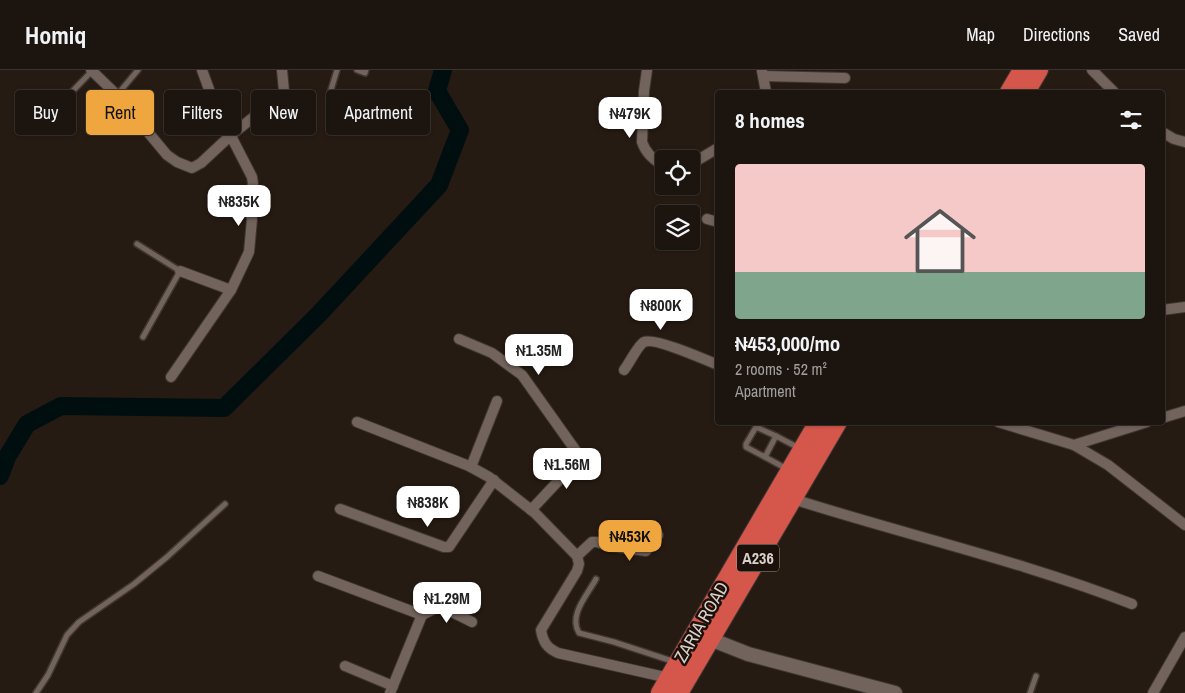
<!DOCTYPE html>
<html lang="en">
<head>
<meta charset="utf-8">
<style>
  body { margin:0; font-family:"Archivo Narrow",sans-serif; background:#251d17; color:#f1f3f6; height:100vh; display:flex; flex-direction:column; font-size:19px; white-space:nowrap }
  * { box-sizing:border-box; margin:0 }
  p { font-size:16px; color:#a09e9e }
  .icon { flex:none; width:28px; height:28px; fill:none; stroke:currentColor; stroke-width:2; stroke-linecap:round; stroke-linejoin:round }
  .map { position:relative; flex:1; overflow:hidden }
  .details { position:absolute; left:715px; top:20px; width:450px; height:335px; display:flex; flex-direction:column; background:#1c140e; border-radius:5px; box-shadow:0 1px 4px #0004,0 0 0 1px #3a332e }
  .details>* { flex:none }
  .guide { position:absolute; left:15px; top:20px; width:475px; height:45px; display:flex; gap:10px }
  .buttons { position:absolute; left:655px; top:80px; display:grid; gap:10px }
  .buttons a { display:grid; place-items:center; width:45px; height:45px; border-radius:5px; background:#1c140e; box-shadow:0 1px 4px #0004,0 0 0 1px #3a332e; font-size:25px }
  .price { position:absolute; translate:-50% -42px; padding:0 11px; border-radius:10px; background:#fff; color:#222; font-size:16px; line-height:32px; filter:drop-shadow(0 1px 2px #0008) }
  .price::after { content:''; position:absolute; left:50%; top:30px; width:15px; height:11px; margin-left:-8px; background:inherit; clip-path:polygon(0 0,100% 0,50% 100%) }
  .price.selected { background:#f0a63f; color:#111 }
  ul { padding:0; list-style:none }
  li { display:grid; align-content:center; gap:10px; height:265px; padding:0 20px }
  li+li { border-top:1px solid #3a332e }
  li span { display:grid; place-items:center; height:155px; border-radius:5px; color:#555 }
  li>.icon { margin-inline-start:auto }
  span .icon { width:90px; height:90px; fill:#fffc; stroke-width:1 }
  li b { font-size:21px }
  h2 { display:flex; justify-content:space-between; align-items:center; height:60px; padding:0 20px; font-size:21px }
  .chip { padding:0 18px; border-radius:5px; background:#1c140e; box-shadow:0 1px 4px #0004,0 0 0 1px #3a332e; font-size:18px; line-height:45px }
  .chip.selected { background:#f0a63f; color:#111 }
  header { display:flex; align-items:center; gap:30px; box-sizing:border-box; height:70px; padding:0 25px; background:#1c140e; border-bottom:1px solid #3a332e }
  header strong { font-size:24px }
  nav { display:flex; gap:28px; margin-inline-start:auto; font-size:18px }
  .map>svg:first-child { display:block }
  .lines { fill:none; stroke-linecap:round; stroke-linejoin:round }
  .river { stroke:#000e0f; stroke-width:18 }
  .lane-casing { stroke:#3f3632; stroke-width:8 }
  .street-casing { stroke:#3f3632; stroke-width:12 }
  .secondary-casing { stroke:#3f3632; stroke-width:16 }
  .highway-casing { stroke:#3f3632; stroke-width:20 }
  .lane { stroke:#72645c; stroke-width:5 }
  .street { stroke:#72645c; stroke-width:10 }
  .secondary { stroke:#72645c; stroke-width:14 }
  .highway { stroke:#d5564b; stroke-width:18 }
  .labels { text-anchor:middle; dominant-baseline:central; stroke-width:5; stroke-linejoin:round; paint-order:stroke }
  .shield { fill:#1c110a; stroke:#a09791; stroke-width:1 }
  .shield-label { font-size:16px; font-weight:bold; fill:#d8d0cb }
  .street-label { font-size:18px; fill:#d8d0cb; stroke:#1c110a }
</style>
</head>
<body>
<header>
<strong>Homiq</strong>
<nav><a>Map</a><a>Directions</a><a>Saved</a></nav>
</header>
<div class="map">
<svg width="1185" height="623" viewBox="0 0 1185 623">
  <rect width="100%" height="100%" fill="#261b13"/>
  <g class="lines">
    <!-- river -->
    <path class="river" d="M0,406L7,387L27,354L61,336L224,338L319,244L439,115L460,60L437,21L443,0"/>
    <defs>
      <g id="lane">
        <path d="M357,0L365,3L366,0"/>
        <path d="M330,23L337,0"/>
        <path d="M117,25L138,0"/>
        <path d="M63,31L92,1"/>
        <path d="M137,174L180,201L143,267"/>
        <path d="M765,387L746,377V374L756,357L776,366"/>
        <path d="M787,399L765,387L776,366L799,378"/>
        <path d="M596,509C588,524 568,545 579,563L614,572L675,592"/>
        <path d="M36,623L48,605L67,565L79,552L134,514L167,487L225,434"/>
        <path d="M1030,623L1036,606"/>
      </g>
      <g id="street">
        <path d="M91,0L117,25L167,85L177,92L192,98L201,93L230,66L281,25L284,21L282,0"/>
        <path d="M647,0L644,21L642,72C646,84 654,89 664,97"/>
        <path d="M1092,0L1114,22"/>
        <path d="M762,1L766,22"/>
        <path d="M763,6L845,8"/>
        <path d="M1162,62L1174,69L1185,72"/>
        <path d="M691,94L718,78"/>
        <path d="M707,149L718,152"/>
        <path d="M180,201L231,220"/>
        <path d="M1162,240L1185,237"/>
        <path d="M459,269L492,283L522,305L576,381L578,387L577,391L531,440"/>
        <path d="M624,300C629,294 638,275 644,272C654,267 706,290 718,295"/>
        <path d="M171,307L231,220L249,182L252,149L248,135L253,114L252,107L214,33L202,0"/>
        <path d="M1162,348L1185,341"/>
        <path d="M357,352L469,396L489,407L535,443L577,486L579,494L577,501L541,560C543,572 547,578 558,583L669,608"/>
        <path d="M998,352L1074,375L1108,395L1185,455"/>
        <path d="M1074,375L1147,352"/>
        <path d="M471,397L497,331"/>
        <path d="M793,429C906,465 1022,491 1132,534"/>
        <path d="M340,439L444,477H449L494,410"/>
        <path d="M577,486L592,472H597L609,476L646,481L658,465"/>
        <path d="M318,506L422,545L390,623"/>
        <path d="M422,545L440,536L472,552"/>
        <path d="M345,596L393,616"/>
        <path d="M1153,623L1185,567"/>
      </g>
      <path id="secondary" d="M710,569L748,584L895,623"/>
      <g id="highway">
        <path d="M1009,22L1022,0"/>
        <path d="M1026,22L1039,0"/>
        <path d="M660,623L818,352"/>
        <path d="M679,623L838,352"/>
      </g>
    </defs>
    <!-- lane casing -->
    <use href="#lane" class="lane-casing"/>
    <!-- street casing -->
    <use href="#street" class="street-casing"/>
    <!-- secondary casing -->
    <use href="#secondary" class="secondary-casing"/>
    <!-- highway casing -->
    <use href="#highway" class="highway-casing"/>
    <!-- lane -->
    <use href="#lane" class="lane"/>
    <!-- street -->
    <use href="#street" class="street"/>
    <!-- secondary -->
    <use href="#secondary" class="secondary"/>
    <!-- highway -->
    <use href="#highway" class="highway"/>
  </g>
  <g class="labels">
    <!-- shield labels -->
    <rect class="shield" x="737" y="474.5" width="42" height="27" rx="4"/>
    <g class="shield-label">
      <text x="758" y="488">A236</text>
    </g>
    <!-- street labels -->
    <g class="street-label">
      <text transform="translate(701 552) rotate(-60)">ZARIA ROAD</text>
    </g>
  </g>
</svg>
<div class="buttons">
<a><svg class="icon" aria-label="locate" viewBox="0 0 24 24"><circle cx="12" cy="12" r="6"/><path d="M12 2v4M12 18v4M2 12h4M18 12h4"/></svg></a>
<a><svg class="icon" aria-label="layers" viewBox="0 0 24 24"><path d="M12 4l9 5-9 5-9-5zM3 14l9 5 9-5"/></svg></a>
</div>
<b class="price" style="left:630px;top:69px">₦479K</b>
<b class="price" style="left:239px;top:157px">₦835K</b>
<b class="price" style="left:661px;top:261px">₦800K</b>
<b class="price" style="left:539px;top:306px">₦1.35M</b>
<b class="price" style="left:567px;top:420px">₦1.56M</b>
<b class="price" style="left:428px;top:458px">₦838K</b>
<b class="price selected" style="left:630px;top:492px">₦453K</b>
<b class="price" style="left:447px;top:554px">₦1.29M</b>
<div class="guide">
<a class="chip">Buy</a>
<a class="chip selected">Rent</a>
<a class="chip">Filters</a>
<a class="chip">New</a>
<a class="chip">Apartment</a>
</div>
<section class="details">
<h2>8 homes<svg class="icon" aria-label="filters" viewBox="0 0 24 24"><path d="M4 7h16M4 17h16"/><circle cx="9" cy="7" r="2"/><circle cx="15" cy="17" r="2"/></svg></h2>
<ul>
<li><span style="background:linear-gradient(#f6c9c9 70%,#7fa58c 0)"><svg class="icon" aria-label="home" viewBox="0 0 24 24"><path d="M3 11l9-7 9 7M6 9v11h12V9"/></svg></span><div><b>₦453,000/mo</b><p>2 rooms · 52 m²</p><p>Apartment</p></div></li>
</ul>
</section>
</div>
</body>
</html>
